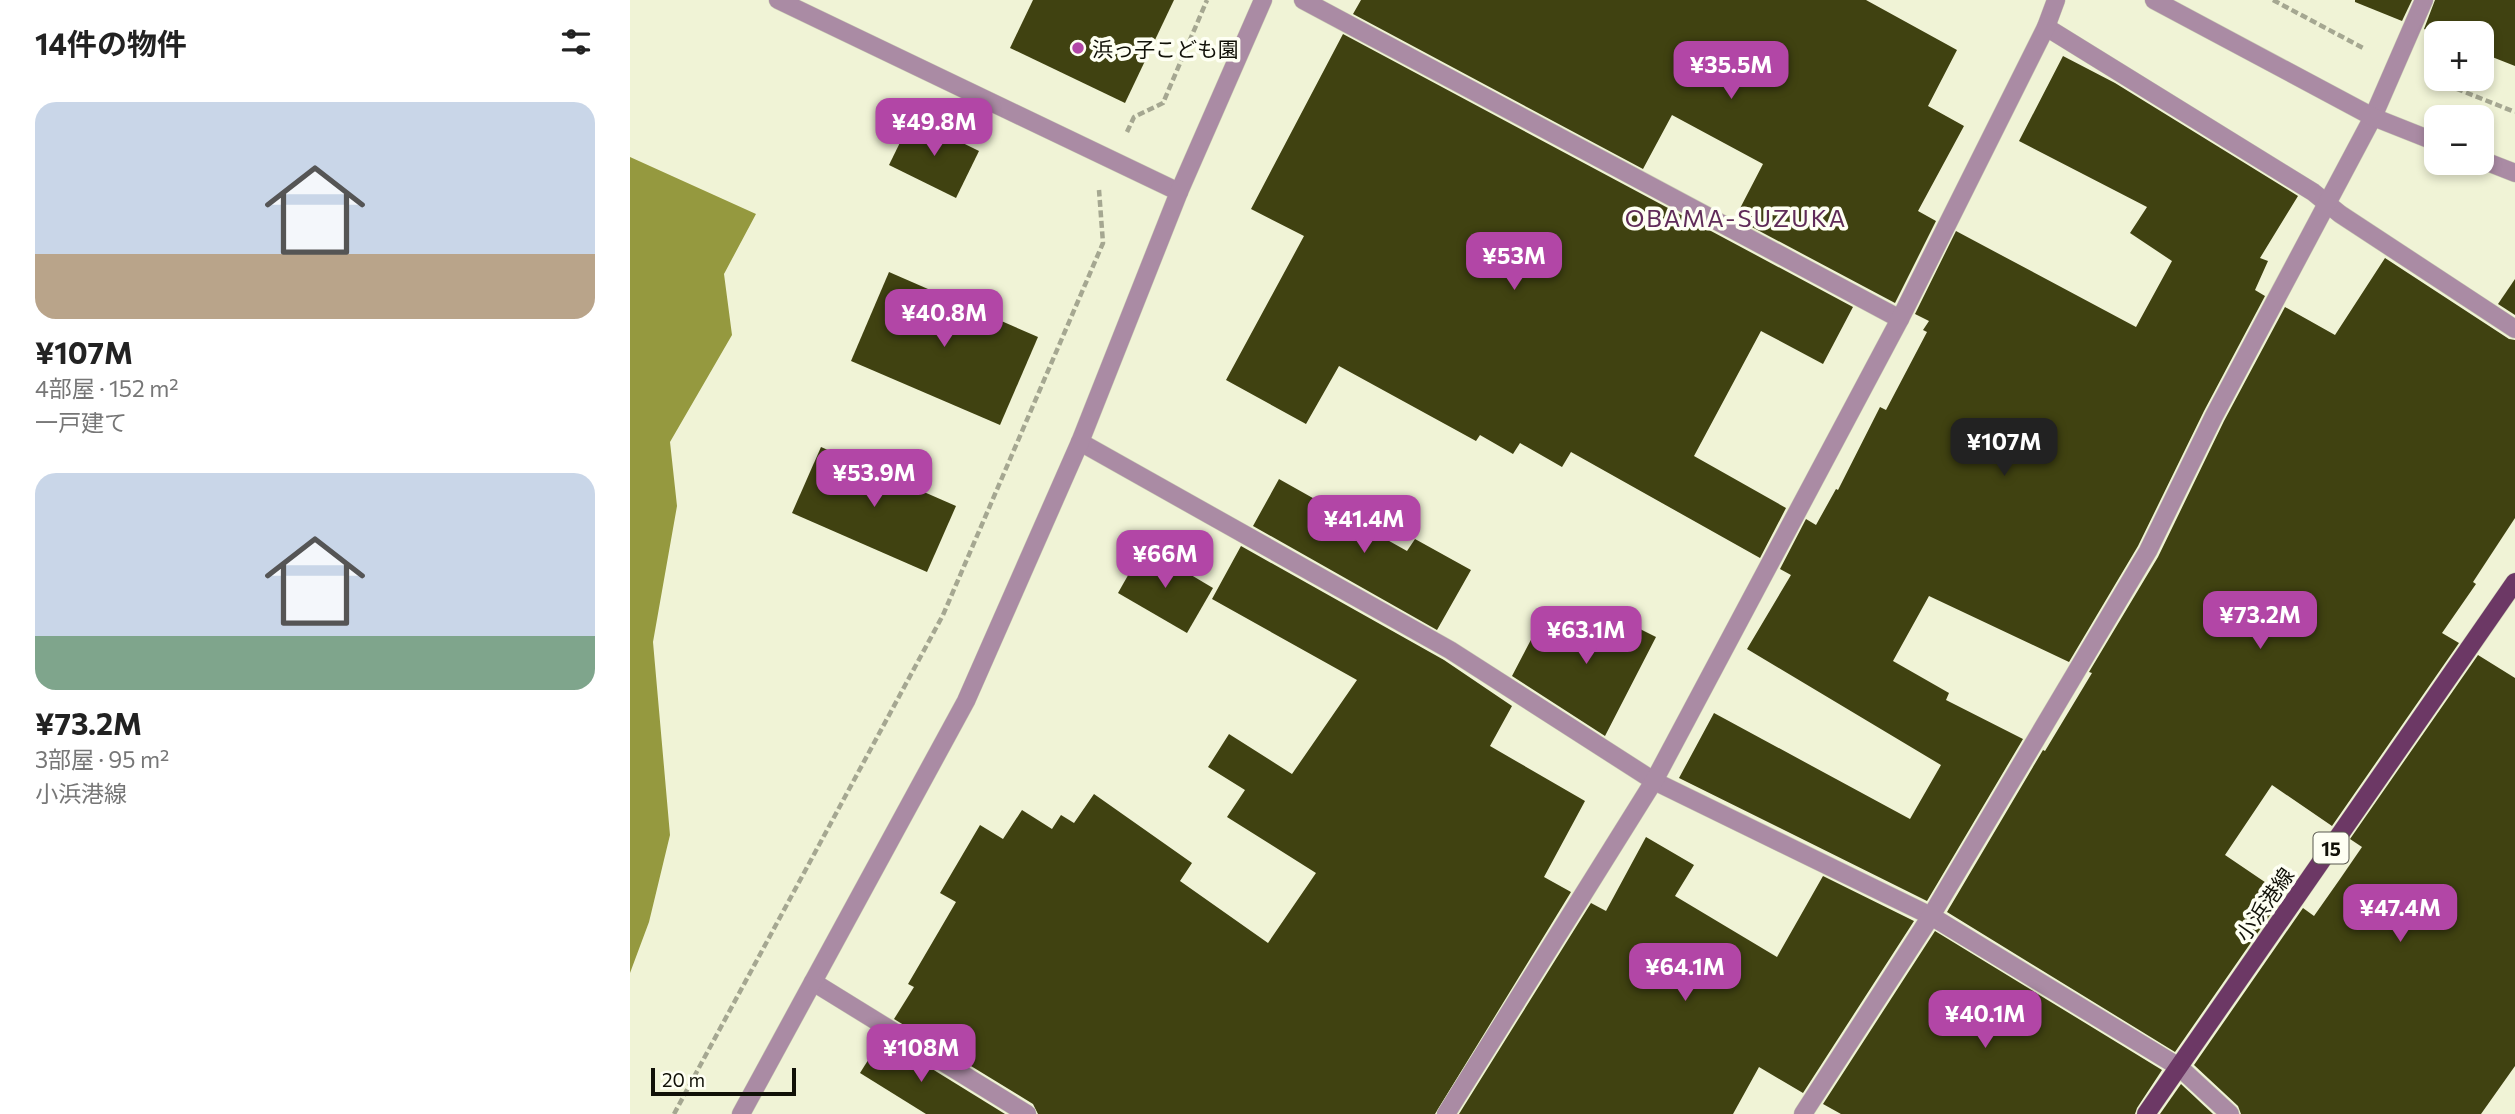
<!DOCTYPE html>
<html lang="ja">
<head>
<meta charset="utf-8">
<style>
  body { margin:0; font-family:Commissioner,"Noto Sans JP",sans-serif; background:#f6f6f6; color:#222; height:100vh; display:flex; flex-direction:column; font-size:26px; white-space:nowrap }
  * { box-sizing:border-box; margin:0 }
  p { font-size:23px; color:#767676 }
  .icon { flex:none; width:38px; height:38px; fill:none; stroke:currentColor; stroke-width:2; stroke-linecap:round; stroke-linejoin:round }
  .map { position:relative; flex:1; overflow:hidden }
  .sheet { display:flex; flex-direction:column; background:#fff; width:630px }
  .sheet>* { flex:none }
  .buttons { position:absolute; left:1794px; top:21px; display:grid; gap:14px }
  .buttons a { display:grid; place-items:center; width:70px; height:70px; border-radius:14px; background:#fff; box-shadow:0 4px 10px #0003; font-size:35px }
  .scale { position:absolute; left:21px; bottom:18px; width:145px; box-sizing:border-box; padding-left:7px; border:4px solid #111108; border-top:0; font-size:19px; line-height:24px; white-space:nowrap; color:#111108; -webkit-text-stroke:5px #fefff3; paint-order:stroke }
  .price { position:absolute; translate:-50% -60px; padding:0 16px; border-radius:14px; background:#b246a6; color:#fff; font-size:23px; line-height:46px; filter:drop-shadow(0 2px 4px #0008) }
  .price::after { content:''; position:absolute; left:50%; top:42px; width:21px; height:16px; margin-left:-10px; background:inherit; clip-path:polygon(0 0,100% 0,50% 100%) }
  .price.on { background:#222; color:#fff }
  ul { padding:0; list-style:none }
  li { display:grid; align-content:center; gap:14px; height:371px; padding:0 35px }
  li span { display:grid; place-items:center; height:217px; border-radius:21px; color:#555 }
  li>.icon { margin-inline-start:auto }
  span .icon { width:126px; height:126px; fill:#fffc; stroke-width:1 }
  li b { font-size:30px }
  h2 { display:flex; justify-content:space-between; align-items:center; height:84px; padding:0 35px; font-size:30px }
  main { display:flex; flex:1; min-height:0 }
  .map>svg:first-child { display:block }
  .water { fill:#95993f }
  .building { fill:#404211 }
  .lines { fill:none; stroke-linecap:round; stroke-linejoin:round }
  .service-casing { stroke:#cccfb5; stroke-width:19 }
  .tertiary-casing { stroke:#cccfb5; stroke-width:19 }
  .primary-casing { stroke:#cccfb5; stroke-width:19 }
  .path { stroke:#a5a791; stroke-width:4.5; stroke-dasharray:7 3.5; stroke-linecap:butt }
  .service { stroke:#aa8ba4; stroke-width:18 }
  .tertiary { stroke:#aa8ba4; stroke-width:18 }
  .primary { stroke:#6c3865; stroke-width:18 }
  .poi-dot { fill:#b246a6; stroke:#fefff3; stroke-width:2.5 }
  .labels { text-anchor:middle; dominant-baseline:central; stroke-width:7; stroke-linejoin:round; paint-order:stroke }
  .shield { fill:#fefff3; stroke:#58584e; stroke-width:2 }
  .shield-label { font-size:19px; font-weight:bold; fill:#111108 }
  .poi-label { font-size:21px; fill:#111108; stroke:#fefff3; text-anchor:start }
  .street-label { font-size:21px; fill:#111108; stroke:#fefff3 }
  .quarter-label { font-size:24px; letter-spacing:2px; fill:#602b59; stroke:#fefff3 }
</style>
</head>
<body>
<main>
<section class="sheet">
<h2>14件の物件<svg class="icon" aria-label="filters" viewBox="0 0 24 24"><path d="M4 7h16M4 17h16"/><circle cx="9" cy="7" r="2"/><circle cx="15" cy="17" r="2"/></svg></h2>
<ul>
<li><span style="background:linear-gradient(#c9d6e8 70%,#b9a48a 0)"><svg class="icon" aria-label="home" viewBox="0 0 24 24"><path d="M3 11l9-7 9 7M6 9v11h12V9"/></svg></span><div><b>¥107M</b><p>4部屋 · 152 m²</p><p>一戸建て</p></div></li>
<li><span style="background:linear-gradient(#c9d6e8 75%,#7fa58c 0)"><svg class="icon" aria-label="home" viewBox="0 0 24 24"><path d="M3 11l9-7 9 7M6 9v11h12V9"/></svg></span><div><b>¥73.2M</b><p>3部屋 · 95 m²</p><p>小浜港線</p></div></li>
</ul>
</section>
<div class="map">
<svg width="1885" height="1114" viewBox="0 0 1885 1114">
  <rect width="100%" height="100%" fill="#f0f3d6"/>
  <!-- water -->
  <path class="water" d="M0,157L126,214L94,274L102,335L40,442L47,506L23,642L40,835L19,922L0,973Z"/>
  <!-- building -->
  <g class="building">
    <path d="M403,0H544L495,103L380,48Z"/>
    <path d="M731,0H1236L1327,50L1298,106L1334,126L1288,211L1306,221L1265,303L1105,218L1133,164L1042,115L1013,169L723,14Z"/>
    <path d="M1725,0H1782L1772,21L1725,2Z"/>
    <path d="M1805,0H1885V66L1852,53V33L1806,34L1794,29Z"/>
    <path d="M713,34L1223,307L1193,364L1131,331L1064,456L1156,508L1130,558L941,452L932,467L890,443L883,454L850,435L846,441L709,366L676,424L596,380L674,236L621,209Z"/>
    <path d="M1433,56L1485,83L1668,196L1630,258L1638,261L1625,290L1635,296L1574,411L1508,546L1439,662L1299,596L1263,661L1319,693L1316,700L1393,739L1297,901L1049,778L1084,713L1280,819L1311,765L1117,649L1161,575L1150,569L1176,519L1186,525L1206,489L1208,490L1250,407L1256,410L1297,332L1293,330L1299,321L1285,314L1326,231L1506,327L1542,261L1500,233L1517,207L1389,141Z"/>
    <path d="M282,118L349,151L326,198L259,165Z"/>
    <path d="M1755,258L1879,339L1885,340V518L1843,582L1846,584L1812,633L1829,643L1702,826L1642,785L1595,855L1654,895L1545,1052L1317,912L1413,750L1415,751L1462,673L1459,672L1528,557L1594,421L1655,307L1705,335Z"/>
    <path d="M259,272L408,337L370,425L221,361Z"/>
    <path d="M1885,279V315L1868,304Z"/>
    <path d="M191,447L326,506L297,572L162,513Z"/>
    <path d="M649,479L777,551L785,539L841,570L807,630L623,526Z"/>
    <path d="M611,546L814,660L882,706L860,746L955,801L914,877L941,892L805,1114H408L403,1104L264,1019L284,987L278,984L326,902L310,893L350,825L373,839L392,810L422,829L431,815L444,823L464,794L562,863L550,881L638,943L686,873L597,817L615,790L578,767L599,734L662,774L727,680L582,599Z"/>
    <path d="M514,547L583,588L557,633L488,593Z"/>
    <path d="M968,608L1026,637L975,736L882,676L904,634L913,639L925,615L956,631Z"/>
    <path d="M1848,655L1885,678V1066L1851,1114H1611L1608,1106L1564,1065L1673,908L1684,916L1710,879L1732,847L1720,839Z"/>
    <path d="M1016,837L1064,865L1045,896L1147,957L1193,876L1284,921L1173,1093L1129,1067L1103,1114H829L961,903L976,911Z"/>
    <path d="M1305,931L1532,1070L1507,1108L1505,1114H1211L1193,1104Z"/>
    <path d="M252,1038L375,1114H296L230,1073Z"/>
    <path d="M1551,1084L1583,1114H1530Z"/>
  </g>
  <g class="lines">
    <defs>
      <g id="service">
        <path d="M673,0L1270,319"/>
        <path d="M1416,27L1683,192L1710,214L1885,329"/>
        <path d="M450,442L820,650L1024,781L1301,916L1549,1067L1600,1114"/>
        <path d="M183,982L397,1114"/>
        <path d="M816,1114L1024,781L1270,319L1416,27L1426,0"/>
        <path d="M1173,1114L1301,916L1518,551L1584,416L1743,117L1794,0"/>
      </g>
      <g id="tertiary">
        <path d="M148,0L549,192"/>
        <path d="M1524,0L1743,117L1806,142"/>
        <path d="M1852,160L1885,173"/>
        <path d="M111,1114L336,701L450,442L549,192L633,0"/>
      </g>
      <path id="primary" d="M1516,1114L1885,582"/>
    </defs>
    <!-- service casing -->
    <use href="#service" class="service-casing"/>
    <!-- tertiary casing -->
    <use href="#tertiary" class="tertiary-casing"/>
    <!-- primary casing -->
    <use href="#primary" class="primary-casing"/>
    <!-- path -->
    <g class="path">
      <path d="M1643,0L1735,49"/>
      <path d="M1797,77L1885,112"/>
      <path d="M497,132L504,117L533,103L577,0"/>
      <path d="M44,1114L313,615L473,243L469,190"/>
    </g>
    <!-- service -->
    <use href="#service" class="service"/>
    <!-- tertiary -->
    <use href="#tertiary" class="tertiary"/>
    <!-- primary -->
    <use href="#primary" class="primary"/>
  </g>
  <!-- markers -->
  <circle class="poi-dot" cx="448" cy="48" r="7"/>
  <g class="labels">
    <!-- shield labels -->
    <rect class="shield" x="1683.5" y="832.5" width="35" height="31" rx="5"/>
    <g class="shield-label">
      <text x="1701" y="848">15</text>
    </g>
    <!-- poi labels -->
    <g class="poi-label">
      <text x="462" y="48">浜っ子こども園</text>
    </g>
    <!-- street labels -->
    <g class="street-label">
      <text transform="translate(1634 904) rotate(-55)">小浜港線</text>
    </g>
    <!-- quarter labels -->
    <g class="quarter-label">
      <text x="1106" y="217">OBAMA-SUZUKA</text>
    </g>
  </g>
</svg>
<div class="buttons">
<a>+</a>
<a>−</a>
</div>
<div class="scale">20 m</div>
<b class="price" style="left:1101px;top:101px">¥35.5M</b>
<b class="price" style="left:304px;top:158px">¥49.8M</b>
<b class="price" style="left:884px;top:292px">¥53M</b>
<b class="price" style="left:314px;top:349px">¥40.8M</b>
<b class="price on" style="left:1374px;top:478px">¥107M</b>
<b class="price" style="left:244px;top:509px">¥53.9M</b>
<b class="price" style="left:734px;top:555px">¥41.4M</b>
<b class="price" style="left:535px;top:590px">¥66M</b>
<b class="price" style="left:1630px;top:651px">¥73.2M</b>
<b class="price" style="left:956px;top:666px">¥63.1M</b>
<b class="price" style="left:1770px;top:944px">¥47.4M</b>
<b class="price" style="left:1055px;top:1003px">¥64.1M</b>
<b class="price" style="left:1355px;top:1050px">¥40.1M</b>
<b class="price" style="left:291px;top:1084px">¥108M</b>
</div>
</main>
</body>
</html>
